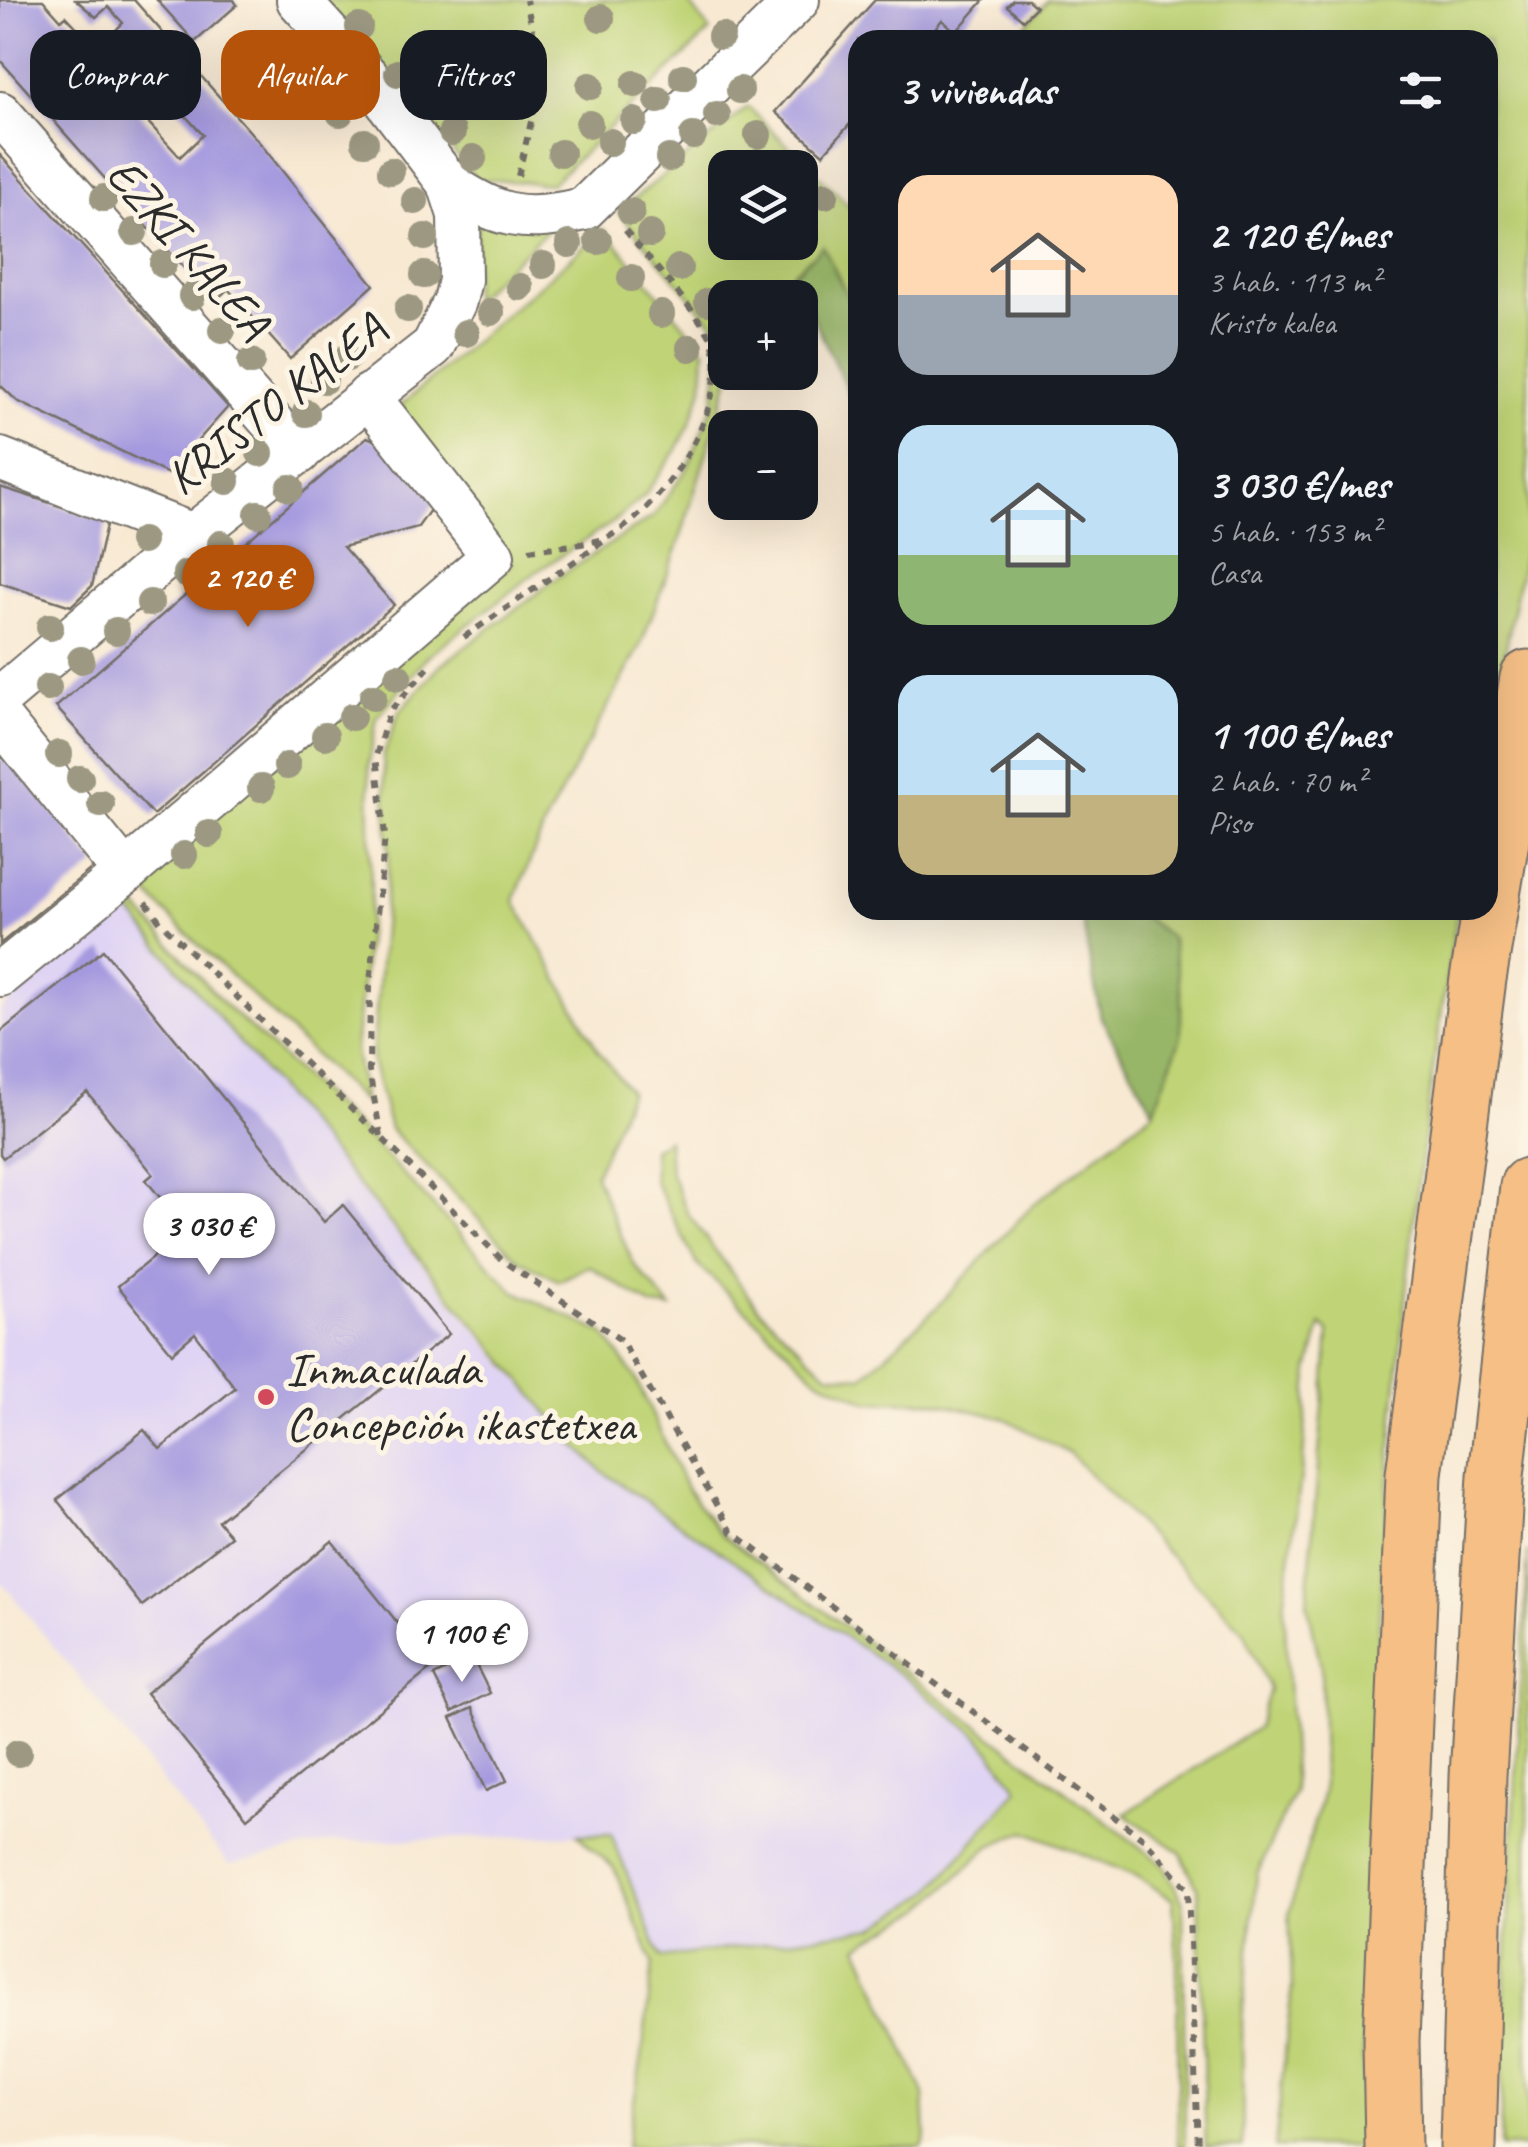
<!DOCTYPE html>
<html lang="es">
<head>
<meta charset="utf-8">
<style>
  body { margin:0; font-family:Caveat,sans-serif; background:#20242c; color:#f1f3f6; height:100vh; display:flex; flex-direction:column; font-size:38px; white-space:nowrap }
  * { box-sizing:border-box; margin:0 }
  p { font-size:32px; color:#9ea1a6 }
  .icon { flex:none; width:55px; height:55px; fill:none; stroke:currentColor; stroke-width:2; stroke-linecap:round; stroke-linejoin:round }
  .map { position:relative; flex:1; overflow:hidden }
  .drawer { position:absolute; left:848px; top:30px; width:650px; height:890px; display:flex; flex-direction:column; background:#171b24; border-radius:30px; box-shadow:0 10px 40px #0002 }
  .drawer>* { flex:none }
  .hud { position:absolute; left:30px; top:30px; width:668px; height:90px; display:flex; gap:20px }
  .fabs { position:absolute; left:708px; top:150px; display:grid; gap:20px }
  .fabs a { display:grid; place-items:center; width:110px; height:110px; border-radius:20px; background:#171b24; box-shadow:0 10px 40px #0002; font-size:50px }
  .price { position:absolute; translate:-50% -85px; padding:0 22px; border-radius:35px; background:#fff; color:#222; font-size:32px; line-height:65px; filter:drop-shadow(0 2px 5px #0008) }
  .price::after { content:''; position:absolute; left:50%; top:60px; width:30px; height:22px; margin-left:-15px; background:inherit; clip-path:polygon(0 0,100% 0,50% 100%) }
  .price.on { background:#b45309; color:#fff }
  ul { padding:0; list-style:none }
  li { display:flex; align-items:center; gap:30px; height:250px; padding:0 50px }
  li span { display:grid; place-items:center; flex:none; width:280px; height:200px; border-radius:30px; color:#555 }
  li>.icon { margin-inline-start:auto }
  span .icon { width:120px; height:120px; fill:#fffc; stroke-width:1 }
  li b { font-size:42px }
  h2 { display:flex; justify-content:space-between; align-items:center; height:120px; padding:0 50px; font-size:42px }
  .tag { padding:0 35px; border-radius:30px; background:#171b24; box-shadow:0 10px 40px #0002; font-size:35px; line-height:90px }
  .tag.on { background:#b45309; color:#fff }
  .map>svg:first-child { display:block }
  .built { fill:#e0d4f4 }
  .green { fill:#c0d477; stroke:#768051; stroke-width:2.5; fill-rule:evenodd }
  .forest { fill:#98b668; stroke:#62704a; stroke-width:2.5 }
  .building { fill:#a59adf }
  .lines { fill:none; stroke-linecap:round; stroke-linejoin:round }
  .street-casing { stroke:#736e66; stroke-width:46 }
  .highway-casing { stroke:#736e66; stroke-width:59 }
  .path { stroke:#736e66; stroke-width:6; stroke-dasharray:8 8; stroke-linecap:butt }
  .street { stroke:#fff; stroke-width:42 }
  .highway { stroke:#f5bf86; stroke-width:55 }
  .tree { fill:#9c9881 }
  .poi-dot { fill:#d1495b; stroke:#fcf5e5; stroke-width:4 }
  .labels { text-anchor:middle; dominant-baseline:central; stroke-width:10; stroke-linejoin:round; paint-order:stroke }
  .street-label { font-size:48px; fill:#2b2b2b; stroke:#fcf5e5 }
  .poi-label { font-size:48px; fill:#2b2b2b; stroke:#fcf5e5; text-anchor:start }
</style>
</head>
<body>
<div class="map">
<svg width="1528" height="2147" viewBox="0 0 1528 2147">
  <rect width="100%" height="100%" fill="#fcf5e5"/>
  <filter id="ink" filterUnits="userSpaceOnUse"><feTurbulence type="fractalNoise" baseFrequency=".01" numOctaves="2"/><feDisplacementMap in="SourceGraphic" scale="20" xChannelSelector="R" yChannelSelector="G"/><feConvolveMatrix kernelMatrix="1 2 1 2 8 2 1 2 1" color-interpolation-filters="sRGB"/></filter>
  <filter id="wash" filterUnits="userSpaceOnUse"><feTurbulence type="fractalNoise" baseFrequency=".0048" numOctaves="4" result="noise"/><feDisplacementMap in="SourceGraphic" scale="40" xChannelSelector="R" yChannelSelector="G"/><feGaussianBlur stdDeviation="2.25" result="paint"/><feColorMatrix in="noise" values="0 0 0 0 0 0 0 0 0 0 0 0 0 0 0 0 0 1.4 0 .05"/><feComposite in="paint" operator="in"/></filter>
  <g filter="url(#wash)">
    <rect width="100%" height="100%" fill="#f8e9d3"/>
    <!-- built -->
    <path class="built" d="M125,905L493,1351L573,1443L603,1472L903,1676L981,1738L1018,1789L929,1893L874,1928L660,1958L611,1834L332,1842L229,1864L0,1580V1009Z"/>
    <!-- green -->
    <g class="green">
      <path d="M321,0H687L710,31L551,184L477,179Z"/>
      <path d="M1048,0H1528V535L1488,739V40H1013Z"/>
      <path d="M748,107L857,213V315L823,247L764,297L725,298V372L731,373L678,546L640,647L548,817L514,900L598,1050L630,1092L595,1175L633,1263L671,1308L652,1306L589,1266L559,1281L518,1259L390,1129L372,1061L389,855L383,756L399,712L440,666L561,575L654,516L688,467L714,402L722,334L618,212ZM725,168H800V242H725Z"/>
      <path d="M478,215L550,228L472,300Z"/>
      <path d="M604,229L705,350L703,388L689,426L676,451L644,496L612,523L536,572L428,656L377,717L369,764L371,896L355,1050L364,1102L177,924L134,879L512,563L392,413Z"/>
      <path d="M122,891L225,1005L363,1132L514,1291L603,1333L635,1377L686,1488L720,1533L1164,1865L1183,1902L1185,2147H1178L1177,1963L1173,1900L1137,1876L1025,1831L990,1846L924,1908L858,1946L924,2094L926,2137L922,2147H626L642,2056L653,1963L614,1868L577,1835L611,1834L661,1958L874,1928L929,1893L1018,1789L981,1738L903,1676L603,1472L573,1443L125,905Z"/>
      <path d="M1135,910H1458C1388,1318 1366,1734 1362,2147H1275L1292,1987L1289,1913L1323,1791L1321,1667L1307,1602L1329,1332L1321,1325L1309,1371L1303,1461L1284,1606L1294,1792L1257,1874L1242,2019L1243,2147H1206L1198,1889L1180,1852L1125,1814L1257,1728L1269,1689L1244,1632L1070,1454L1004,1418L931,1401L868,1402L818,1379L696,1263L654,1180L653,1149L668,1139L670,1171L688,1214L759,1309L828,1374L862,1377L932,1312L1034,1204L1154,1111L1171,938Z"/>
      <path d="M1528,1551V2147H1500L1504,2003Z"/>
    </g>
    <!-- forest -->
    <g class="forest">
      <path d="M823,246L857,315V411L793,274Z"/>
      <path d="M1080,910H1135L1171,938L1181,994V1037L1154,1111L1101,1018Z"/>
    </g>
    <g id="blocks">
      <!-- building -->
      <g class="building">
        <path d="M0,0H43L61,20L66,16L98,50L89,58L180,157L203,135L111,35L123,23L108,7L96,17L76,0H134L259,142L374,285L290,359L228,289L214,302L0,60Z"/>
        <path d="M157,0H234L237,5L195,42Z"/>
        <path d="M875,0H984L956,32L942,20L925,40H858V115L823,154L775,112Z"/>
        <path d="M1013,0H1028L1036,7L1023,20L1007,6Z"/>
        <path d="M0,155L228,407L168,474L17,401L0,385Z"/>
        <path d="M367,437L396,449L435,503L418,527L343,547L394,605L153,815L56,707Z"/>
        <path d="M0,487L107,521L92,586L71,606L0,583Z"/>
        <path d="M7,754L96,865L0,944V759Z"/>
        <path d="M103,950L324,1222L343,1205L449,1334L218,1521L231,1536L142,1606L57,1500L144,1430L160,1449L235,1388L195,1333L172,1353L118,1286L186,1230L146,1180L153,1174L87,1092L3,1158L0,1154V1032Z"/>
        <path d="M332,1541L433,1667L247,1818L146,1693Z"/>
        <path d="M472,1657L490,1693L452,1712L434,1676Z"/>
        <path d="M472,1708L507,1781L486,1791L451,1718Z"/>
      </g>
    </g>
  </g>
  <g filter="url(#ink)">
    <use href="#blocks" fill-opacity="0" stroke="#736e66" stroke-width="2.5"/>
    <g class="lines">
      <defs>
        <g id="street">
          <path d="M0,113L299,453"/>
          <path d="M449,184C498,218 525,223 584,209L798,0"/>
          <path d="M0,459L193,535"/>
          <path d="M0,698L193,535L433,346L455,301L460,280L459,215L449,184L367,76L298,0"/>
          <path d="M0,719L125,873"/>
          <path d="M0,975L125,873L493,556L368,396"/>
        </g>
        <g id="highway">
          <path d="M1393,2147L1391,2041L1414,1474L1478,979L1528,678"/>
          <path d="M1468,2147L1478,1776L1496,1476L1528,1186"/>
        </g>
      </defs>
      <!-- street casing -->
      <use href="#street" class="street-casing"/>
      <!-- highway casing -->
      <use href="#highway" class="highway-casing"/>
      <!-- path -->
      <g class="path">
        <path d="M518,176L542,76L526,0"/>
        <path d="M529,550C550,547 595,545 612,535C667,503 731,406 712,341C706,322 639,248 622,226"/>
        <path d="M464,637L610,537"/>
        <path d="M146,902L162,924L382,1138L503,1261L621,1340L732,1532L1144,1839L1188,1889L1198,2147"/>
        <path d="M381,1136L369,1071L370,983L385,836L376,756L389,712L428,668"/>
      </g>
      <!-- street -->
      <use href="#street" class="street"/>
      <!-- highway -->
      <use href="#highway" class="highway"/>
    </g>
    <!-- trees -->
    <g class="tree">
      <circle cx="601" cy="18" r="14"/>
      <circle cx="359" cy="27" r="14"/>
      <circle cx="721" cy="36" r="14"/>
      <circle cx="289" cy="56" r="14"/>
      <circle cx="434" cy="56" r="14"/>
      <circle cx="398" cy="73" r="14"/>
      <circle cx="683" cy="77" r="14"/>
      <circle cx="635" cy="84" r="14"/>
      <circle cx="314" cy="85" r="14"/>
      <circle cx="590" cy="86" r="14"/>
      <circle cx="740" cy="90" r="14"/>
      <circle cx="658" cy="100" r="14"/>
      <circle cx="423" cy="104" r="14"/>
      <circle cx="340" cy="113" r="14"/>
      <circle cx="717" cy="115" r="14"/>
      <circle cx="634" cy="121" r="14"/>
      <circle cx="589" cy="124" r="14"/>
      <circle cx="452" cy="132" r="14"/>
      <circle cx="758" cy="135" r="14"/>
      <circle cx="693" cy="136" r="14"/>
      <circle cx="365" cy="142" r="14"/>
      <circle cx="610" cy="142" r="14"/>
      <circle cx="561" cy="153" r="14"/>
      <circle cx="473" cy="158" r="14"/>
      <circle cx="669" cy="158" r="14"/>
      <circle cx="391" cy="171" r="14"/>
      <circle cx="825" cy="195" r="14"/>
      <circle cx="104" cy="198" r="14"/>
      <circle cx="415" cy="201" r="14"/>
      <circle cx="631" cy="212" r="14"/>
      <circle cx="134" cy="232" r="14"/>
      <circle cx="650" cy="234" r="14"/>
      <circle cx="425" cy="237" r="14"/>
      <circle cx="598" cy="241" r="14"/>
      <circle cx="569" cy="244" r="14"/>
      <circle cx="163" cy="264" r="14"/>
      <circle cx="543" cy="265" r="14"/>
      <circle cx="679" cy="268" r="14"/>
      <circle cx="424" cy="275" r="14"/>
      <circle cx="631" cy="278" r="14"/>
      <circle cx="520" cy="287" r="14"/>
      <circle cx="192" cy="296" r="14"/>
      <circle cx="708" cy="302" r="14"/>
      <circle cx="408" cy="309" r="14"/>
      <circle cx="491" cy="312" r="14"/>
      <circle cx="661" cy="314" r="14"/>
      <circle cx="222" cy="330" r="14"/>
      <circle cx="466" cy="333" r="14"/>
      <circle cx="690" cy="348" r="14"/>
      <circle cx="347" cy="358" r="14"/>
      <circle cx="251" cy="362" r="14"/>
      <circle cx="324" cy="380" r="14"/>
      <circle cx="306" cy="413" r="14"/>
      <circle cx="260" cy="453" r="14"/>
      <circle cx="227" cy="481" r="14"/>
      <circle cx="290" cy="488" r="14"/>
      <circle cx="258" cy="514" r="14"/>
      <circle cx="142" cy="541" r="14"/>
      <circle cx="221" cy="544" r="14"/>
      <circle cx="186" cy="574" r="14"/>
      <circle cx="150" cy="603" r="14"/>
      <circle cx="50" cy="627" r="14"/>
      <circle cx="116" cy="631" r="14"/>
      <circle cx="81" cy="660" r="14"/>
      <circle cx="398" cy="677" r="14"/>
      <circle cx="48" cy="688" r="14"/>
      <circle cx="373" cy="697" r="14"/>
      <circle cx="352" cy="717" r="14"/>
      <circle cx="325" cy="736" r="14"/>
      <circle cx="59" cy="754" r="14"/>
      <circle cx="287" cy="766" r="14"/>
      <circle cx="80" cy="779" r="14"/>
      <circle cx="261" cy="788" r="14"/>
      <circle cx="101" cy="804" r="14"/>
      <circle cx="209" cy="834" r="14"/>
      <circle cx="184" cy="855" r="14"/>
      <circle cx="18" cy="1753" r="14"/>
    </g>
  </g>
  <!-- markers -->
  <circle class="poi-dot" cx="266" cy="1397" r="10"/>
  <g class="labels">
    <!-- street labels -->
    <g class="street-label">
      <text transform="translate(189 248) rotate(49)">EZKI KALEA</text>
      <text transform="translate(275 403) rotate(-38)">KRISTO KALEA</text>
    </g>
    <!-- poi labels -->
    <g class="poi-label">
      <text x="286" y="1369">Inmaculada<tspan x="286" dy="55">Concepción ikastetxea</tspan></text>
    </g>
  </g>
</svg>
<div class="fabs">
<a><svg class="icon" aria-label="layers" viewBox="0 0 24 24"><path d="M12 4l9 5-9 5-9-5zM3 14l9 5 9-5"/></svg></a>
<a>+</a>
<a>−</a>
</div>
<b class="price on" style="left:248px;top:630px">2 120 €</b>
<b class="price" style="left:209px;top:1278px">3 030 €</b>
<b class="price" style="left:462px;top:1685px">1 100 €</b>
<div class="hud">
<a class="tag">Comprar</a>
<a class="tag on">Alquilar</a>
<a class="tag">Filtros</a>
</div>
<section class="drawer">
<h2>3 viviendas<svg class="icon" aria-label="filters" viewBox="0 0 24 24"><path d="M4 7h16M4 17h16"/><circle cx="9" cy="7" r="2"/><circle cx="15" cy="17" r="2"/></svg></h2>
<ul>
<li><span style="background:linear-gradient(#ffd9b3 60%,#9aa5b1 0)"><svg class="icon" aria-label="home" viewBox="0 0 24 24"><path d="M3 11l9-7 9 7M6 9v11h12V9"/></svg></span><div><b>2 120 €/mes</b><p>3 hab. · 113 m²</p><p>Kristo kalea</p></div></li>
<li><span style="background:linear-gradient(#bfe0f5 65%,#8fb573 0)"><svg class="icon" aria-label="home" viewBox="0 0 24 24"><path d="M3 11l9-7 9 7M6 9v11h12V9"/></svg></span><div><b>3 030 €/mes</b><p>5 hab. · 153 m²</p><p>Casa</p></div></li>
<li><span style="background:linear-gradient(#bfe0f5 60%,#c2b280 0)"><svg class="icon" aria-label="home" viewBox="0 0 24 24"><path d="M3 11l9-7 9 7M6 9v11h12V9"/></svg></span><div><b>1 100 €/mes</b><p>2 hab. · 70 m²</p><p>Piso</p></div></li>
</ul>
</section>
</div>
</body>
</html>
